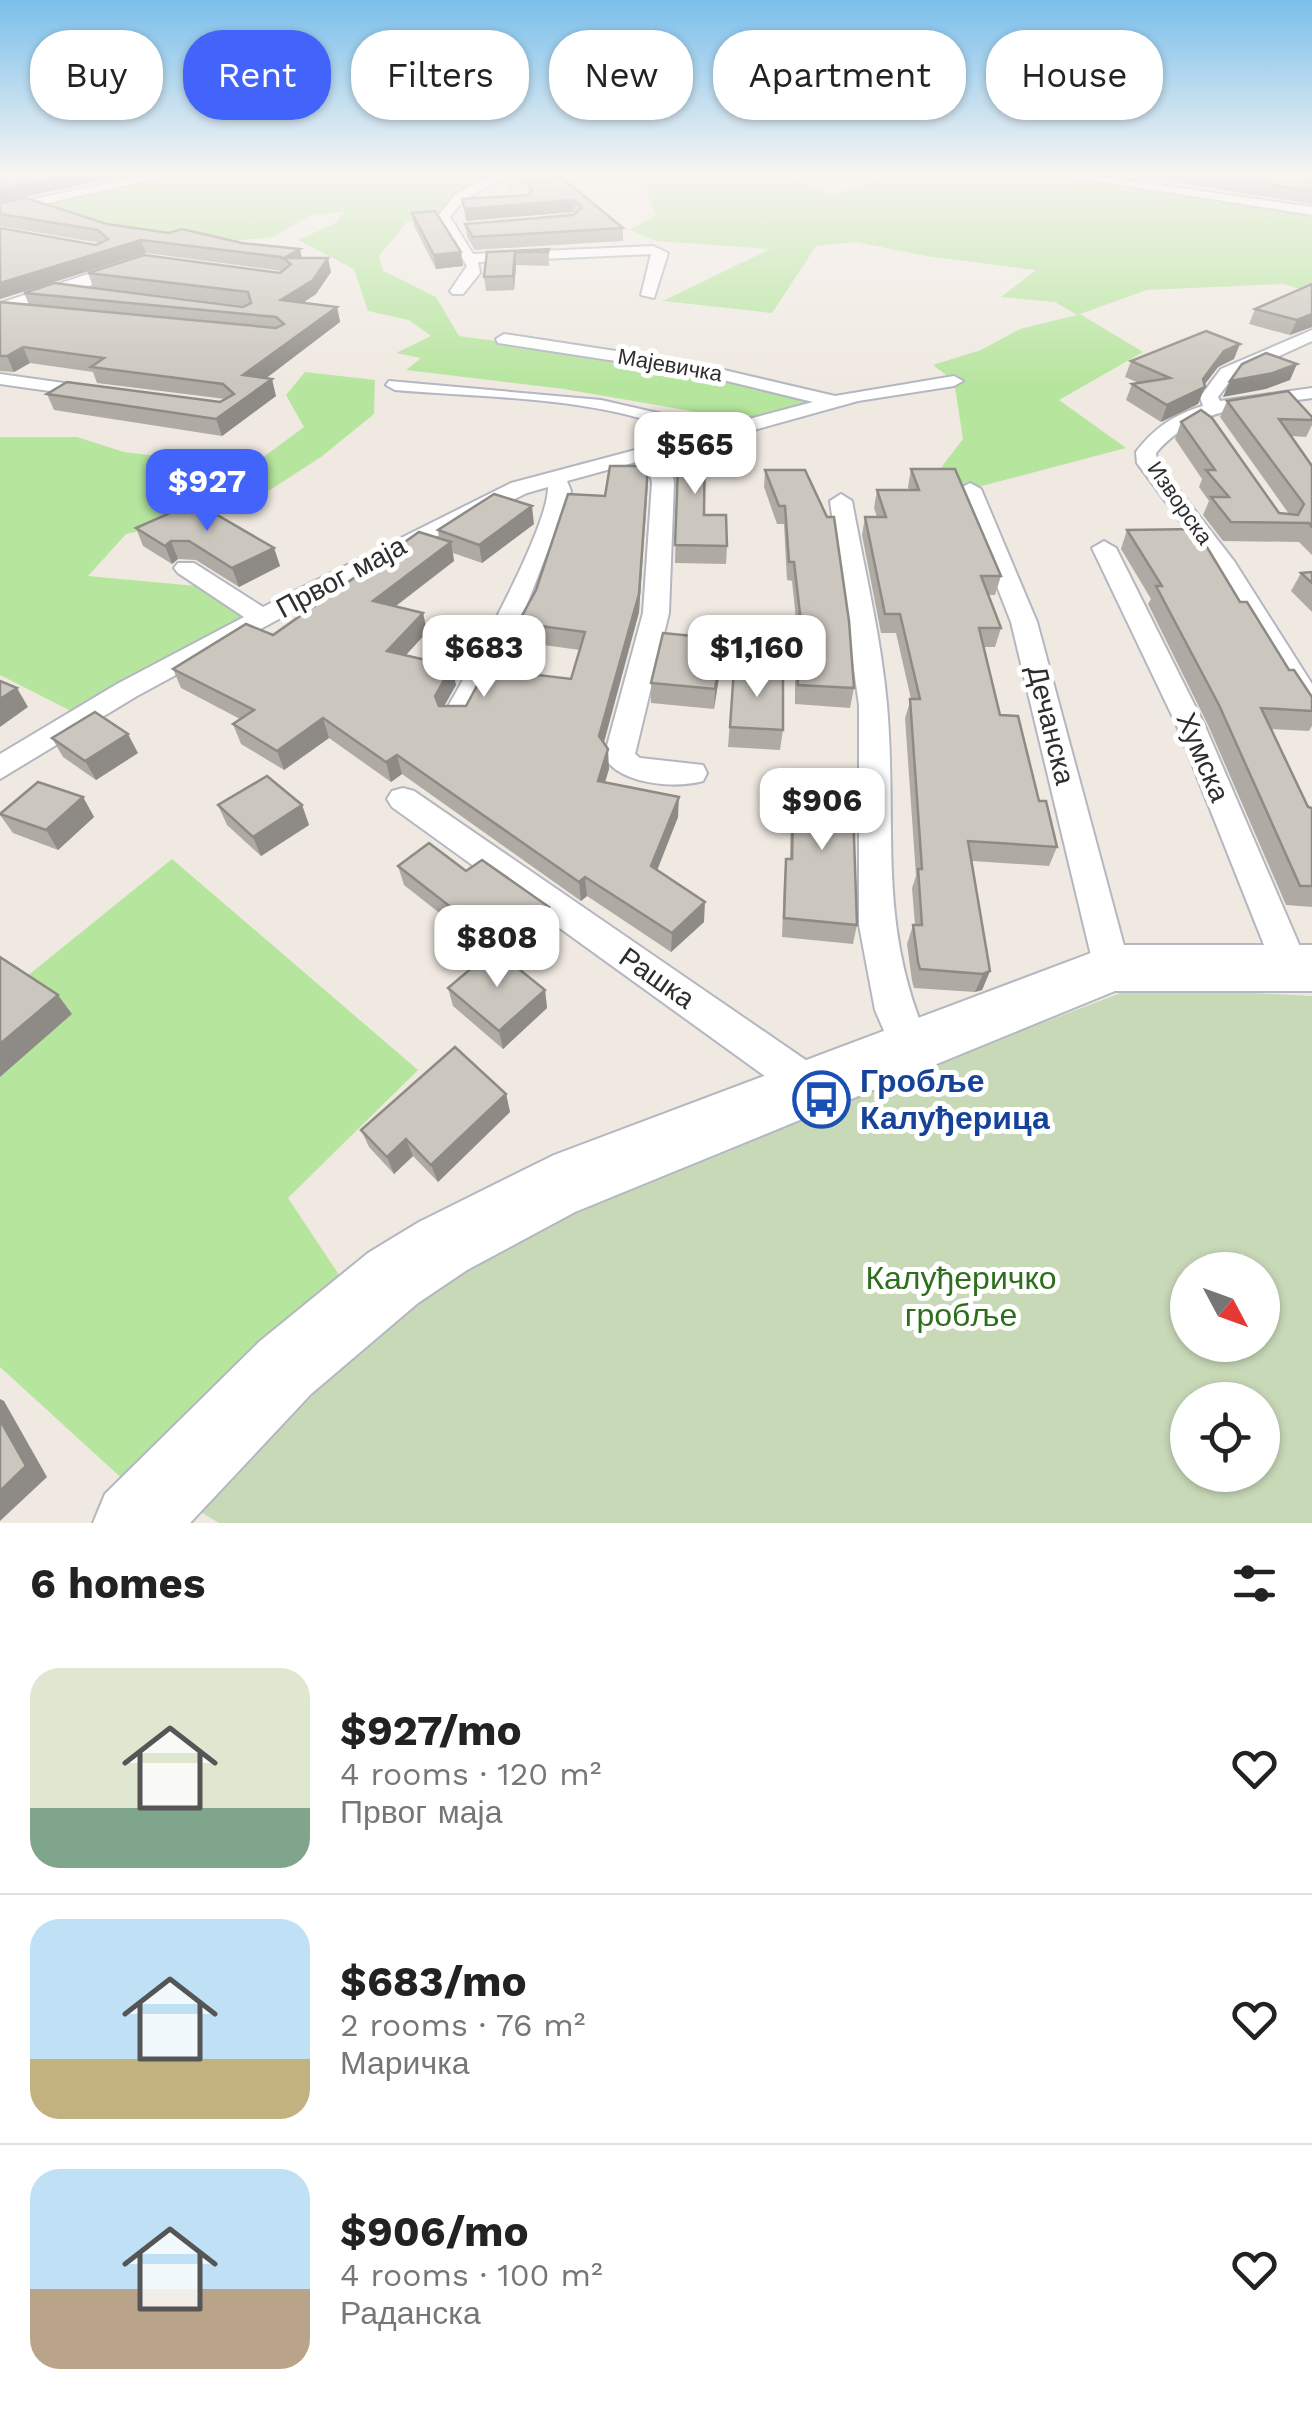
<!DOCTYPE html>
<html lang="en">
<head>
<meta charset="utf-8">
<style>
  body { margin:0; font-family:"Work Sans",sans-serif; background:#f2f2f2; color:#222; height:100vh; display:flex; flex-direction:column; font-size:38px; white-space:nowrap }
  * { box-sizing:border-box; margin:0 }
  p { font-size:32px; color:#767676 }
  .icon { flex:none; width:55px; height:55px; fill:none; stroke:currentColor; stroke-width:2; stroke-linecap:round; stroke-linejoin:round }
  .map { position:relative; height:1523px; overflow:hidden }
  .panel { display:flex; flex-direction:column; background:#fff; flex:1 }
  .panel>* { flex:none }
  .banner { position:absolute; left:30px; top:30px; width:1252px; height:90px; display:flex; gap:20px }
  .needle { width:65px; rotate:131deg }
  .fabs { position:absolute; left:1170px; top:1252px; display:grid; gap:20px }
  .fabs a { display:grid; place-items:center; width:110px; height:110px; border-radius:50%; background:#fff; box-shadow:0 2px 8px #0004; font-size:50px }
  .price { position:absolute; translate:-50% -85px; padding:0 22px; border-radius:20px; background:#fff; color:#222; font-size:32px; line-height:65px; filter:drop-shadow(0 2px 5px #0008) }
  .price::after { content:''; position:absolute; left:50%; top:60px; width:30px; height:22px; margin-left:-15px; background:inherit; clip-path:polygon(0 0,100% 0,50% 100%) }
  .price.current { background:#4264fb; color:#fff }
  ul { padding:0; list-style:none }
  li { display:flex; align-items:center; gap:30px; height:250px; padding:0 30px }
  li+li { border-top:2px solid #e0e0e0 }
  li span { display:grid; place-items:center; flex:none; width:280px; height:200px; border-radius:30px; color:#555 }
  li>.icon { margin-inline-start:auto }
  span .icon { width:120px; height:120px; fill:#fffc; stroke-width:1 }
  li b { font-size:42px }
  h2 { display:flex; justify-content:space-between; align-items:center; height:120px; padding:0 30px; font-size:42px }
  .chip { padding:0 35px; border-radius:40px; background:#fff; box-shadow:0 2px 8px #0004; font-size:35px; line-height:90px }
  .chip.current { background:#4264fb; color:#fff }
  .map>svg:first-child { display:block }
  .green { fill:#b6e59e }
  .cemetery { fill:#c8d9b8; fill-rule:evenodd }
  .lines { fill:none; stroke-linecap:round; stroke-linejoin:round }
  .street-casing { stroke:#b4b7c1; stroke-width:4 }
  .secondary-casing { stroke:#b4b7c1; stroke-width:4 }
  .street { fill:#fff; fill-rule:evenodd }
  .secondary { fill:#fff; fill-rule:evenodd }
  .wall { fill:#afaba4 }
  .shaded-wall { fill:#8e8b86 }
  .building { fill:#cbc7bf; stroke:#8e8b86; stroke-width:2.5 }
  .labels { text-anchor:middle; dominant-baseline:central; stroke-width:10; stroke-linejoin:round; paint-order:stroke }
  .far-street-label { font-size:22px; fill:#2e2e2e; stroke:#fff }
  .street-label { font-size:28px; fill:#2e2e2e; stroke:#fff }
  .near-transit-label { font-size:32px; font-weight:bold; fill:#164399; stroke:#fff; text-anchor:start }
  .near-park-label { font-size:32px; fill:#2c6e1b; stroke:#fff }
</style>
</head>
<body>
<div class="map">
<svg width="1312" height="1523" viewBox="0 0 1312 1523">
  <rect width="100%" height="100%" fill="#efe9e1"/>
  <!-- green -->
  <g class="green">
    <path d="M178,172H538L569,190L508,192L510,186H477L443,220L408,221L379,256L383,271L436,297L459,336L694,368L834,402L741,426L697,412L564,389L406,370L421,358L396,353L431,336L409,320L368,311L354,269L298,240L336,223L344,212L311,215L273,237L241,240L222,247L20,206Z"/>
    <path d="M621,172H780L833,195L897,172H1048L1312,211V293L1284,284L1147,290L1080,314L1143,352L1059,400L1126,448L970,489L940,469L963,439L954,381L933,365L981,350L1020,329L1077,315L1055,302L1001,297L1036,270L927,256L856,242L816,246L772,313L663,301L770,249L657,241L630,230L656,215L646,191Z"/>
    <path d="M305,372L375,380L374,414L321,457L242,508L126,534L88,576L218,588L263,618L81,716L0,675V437H77L124,452L250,467L304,427L286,395Z"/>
    <path d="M172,859L418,1070L288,1198L359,1305L151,1505L0,1367V998Z"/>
  </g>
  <!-- cemetery -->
  <path class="cemetery" d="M1136,987L1312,996V1523H219L196,1509L348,1338L535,1218ZM1188,1270H1262V1345H1188ZM1188,1400H1262V1475H1188Z"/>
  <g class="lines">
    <defs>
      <g id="street">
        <path d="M161,172H184L0,214V206Z"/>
        <path d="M498,172H513L464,200L450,217L473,254L653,246L668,253L654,298L641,295L651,254L478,262L480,273L463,294H453L450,291L467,266L437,217L456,194Z"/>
        <path d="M1041,172H1071L1312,207V215Z"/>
        <path d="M128,261L133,262V268L84,288L0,313V303Z"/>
        <path d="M1312,330V341L1233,377L1218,397L1220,401L1312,388V398C1256,406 1195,406 1156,453L1157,462L1234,561L1312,684V716L1302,714L1215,568L1137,463L1136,452C1154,428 1175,414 1203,406L1200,397L1221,369Z"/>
        <path d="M504,334L694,363L835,396L954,376L963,381L954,386L858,401L664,455L671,465L674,483L669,613L635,754L640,758L703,765L707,773L703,781C674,789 620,784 604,757L643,613L652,483L647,459L567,481L571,491L526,607L466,724H446L442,717C466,676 549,528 548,487L527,493L386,561L137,696L0,779V754L117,684L244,617L178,573L174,568L178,563H194L263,607L511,483L688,436C606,396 486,398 395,390L386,385L389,381L601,400L684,419L708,430L813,402L694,373L498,343L496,339Z"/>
        <path d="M0,374L99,388L108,393L99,398L0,384Z"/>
        <path d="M970,483L981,489L1037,622L1130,968L1125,979L1112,983L1099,979L1094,968L1011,622L959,489Z"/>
        <path d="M841,494L852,501C864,568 881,636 887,705C898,833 875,926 932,1050L926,1063L912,1068L898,1063L875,1010L859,925V705L830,501Z"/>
        <path d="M1104,541L1116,548L1205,726L1310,970L1305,981L1292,986L1279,981L1274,970L1177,726L1092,548Z"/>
        <path d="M403,788L414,791L826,1074L832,1087L826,1100L812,1106L798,1100L392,807L387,799L392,791Z"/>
      </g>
      <path id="secondary" d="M1112,945H1312V991H1115L575,1212L467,1270L418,1303L311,1394L190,1523H93L105,1494L259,1342L368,1253L419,1222L554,1155Z"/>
    </defs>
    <!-- street casing -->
    <use href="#street" class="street-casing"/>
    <!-- secondary casing -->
    <use href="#secondary" class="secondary-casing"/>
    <!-- street -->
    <use href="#street" class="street"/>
    <!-- secondary -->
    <use href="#secondary" class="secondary"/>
  </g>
  <!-- wall -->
  <g class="wall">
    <path d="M1149,172H1312V204L1148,178Z"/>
    <path d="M562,178L623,228V241L475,250L467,237L465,224L575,213L573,212L466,221L462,199L529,195L527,182Z"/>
    <path d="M0,203L107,224L302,258L331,272L316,294L303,303L337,307L340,322L265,378L276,396L222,436L54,410L47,394L220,402L225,399L97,383L93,372L30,363L14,372L0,371V302L29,305L24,293L243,307L246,306L93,287L88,273H280L282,271L146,253L0,299V228L96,245L100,243L0,226Z"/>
    <path d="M412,213L461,252L463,266L436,269L414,226Z"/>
    <path d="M549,249V266L516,265L514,290L486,291L484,277L487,252Z"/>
    <path d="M1312,284V327L1290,335L1249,324L1255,309Z"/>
    <path d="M1234,359L1218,367L1204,385L1198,404L1161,422L1126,400L1132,384L1139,383L1125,377L1131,361Z"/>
    <path d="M1227,401L1312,417V425L1306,437L1291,436L1312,466V555L1299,542L1223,541L1203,515L1209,501L1199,487L1202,479L1175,439L1181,422L1279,513L1289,514L1220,417Z"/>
    <path d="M670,440L704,515L727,546L726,564L675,563L677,482L670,457Z"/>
    <path d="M911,469L1001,576L995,595H988L1001,628L995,647H984L1000,715L1057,847L1049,866L972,861L990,971L982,990L975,992L914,988L912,981L907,944L913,925H915L912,888L916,876L905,718L911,699L896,633H881L862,535L865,517H877L874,508L877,490H909L908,487Z"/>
    <path d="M765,470H805L854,688L850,708L795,704V667L797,648H799L792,581L787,580L784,524H777L764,487Z"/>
    <path d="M648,484L639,612L604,743L609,769L605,782L678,817L657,870L704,922L671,952L587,896L581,901L402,774L391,782L329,738L284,770L241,744L233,724L240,719L181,688L173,669L273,635L439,539L438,530L534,524L482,563L453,553L454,561L395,607L423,613L427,632L406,655L456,685L444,706H466L493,675L571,679L580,650L521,642L518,623L605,496Z"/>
    <path d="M136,528L274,548L280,566L239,587L196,560L178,559L172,564L143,546Z"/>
    <path d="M1127,530L1240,602L1289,670L1312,697V726L1309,731L1271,729L1308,807L1312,808V907L1286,905L1208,725L1148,604L1151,599L1121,549Z"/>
    <path d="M1312,572V612L1291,591L1301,573Z"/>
    <path d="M722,658L714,709L651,703V683Z"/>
    <path d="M734,669L783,730L780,750L728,747Z"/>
    <path d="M52,738L138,753L96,780L63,757Z"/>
    <path d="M794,776L857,925L853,944L782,937L784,878L786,859H790L791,795Z"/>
    <path d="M83,797L94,817L58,850L13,833L0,815Z"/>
    <path d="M218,805H302L309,825L261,856L227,825Z"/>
    <path d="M398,866L466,871L549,907L551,927L510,962L545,990L547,1008L503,1049L453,1006L448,988L490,953L404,885Z"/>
    <path d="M506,1094L510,1112L438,1182L413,1156L394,1174L369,1147L361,1130Z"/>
  </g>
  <!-- shaded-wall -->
  <g class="shaded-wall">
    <path d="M82,172L139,173L0,202V189Z"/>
    <path d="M572,200L573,212L466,221L465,209Z"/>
    <path d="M141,240L146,253L0,299V283Z"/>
    <path d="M300,249L303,262L291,264L284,259Z"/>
    <path d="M461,252L463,266L436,269L434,255Z"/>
    <path d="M515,252L516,265L514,290L513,276Z"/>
    <path d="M328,258L331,272L316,294L284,315L281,300Z"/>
    <path d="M337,307L340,322L248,392L243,375Z"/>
    <path d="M1312,314V327L1290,335L1297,320Z"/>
    <path d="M1240,344L1234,359L1218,367L1201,389L1205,387L1198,404L1161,422L1167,405L1203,379L1224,351Z"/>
    <path d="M23,347L30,363L14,372L7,356Z"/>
    <path d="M1297,364L1290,380L1266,389L1223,397L1230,381Z"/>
    <path d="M272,379L276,396L222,436L216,419Z"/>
    <path d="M648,466L639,612L600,756L599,736Z"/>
    <path d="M532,506L534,524L482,563L479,545Z"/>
    <path d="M171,541L178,559L172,564L165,546Z"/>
    <path d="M451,542L454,561L377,620L373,601Z"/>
    <path d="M274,548L280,566L239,587L232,568Z"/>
    <path d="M423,613L427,632L392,670L387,651Z"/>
    <path d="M723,639L722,658L714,709L715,689Z"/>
    <path d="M452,666L456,685L439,715L435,696Z"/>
    <path d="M17,688L28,707L0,727V699Z"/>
    <path d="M323,718L329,738L284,770L277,751Z"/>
    <path d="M128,734L138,753L96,780L85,761Z"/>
    <path d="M608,749L609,769L599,801L598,781Z"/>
    <path d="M397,755L402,774L391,782L386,762Z"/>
    <path d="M83,797L94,817L58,850L46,830Z"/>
    <path d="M679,797L678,817L651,886V866Z"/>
    <path d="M302,805L309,825L261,856L253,837Z"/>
    <path d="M585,877L587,896L581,901L579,882Z"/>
    <path d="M705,902L704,922L671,952L672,933Z"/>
    <path d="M549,907L551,927L506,966L502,947Z"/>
    <path d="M990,971L982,990L975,992L983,974Z"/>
    <path d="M545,990L547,1008L503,1049L499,1031Z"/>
    <path d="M58,995L72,1014L0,1077V1044Z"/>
    <path d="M506,1094L510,1112L438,1182L431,1165Z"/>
    <path d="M406,1139L413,1156L394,1174L387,1157Z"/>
    <path d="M0,1399L4,1401L47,1477L0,1521Z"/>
  </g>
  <!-- building -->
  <g class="building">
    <path d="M0,172L40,173L82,172L0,189Z"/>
    <path d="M1183,172H1312V191Z"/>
    <path d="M562,178L623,228L473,237L465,224L573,215L582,208L580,204L572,200L465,209L462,199L530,195L533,190L527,182Z"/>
    <path d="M26,198L107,224L169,233L182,229L242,243L300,249L284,258H328L313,280L281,300L337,307L243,375L272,379L216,419L47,394L67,382L220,402L234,394L223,384L91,367L104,358L23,347L7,356H0V302L276,328L284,324L276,317L24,293L54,283L243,307L251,303L248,292L88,273L144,255L280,273L291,264L281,257L141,240L0,283V228L96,245L108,239L98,230L0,214V203Z"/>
    <path d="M435,211L461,252L434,255L412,213Z"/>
    <path d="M549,249L548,252H515L513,276L484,277L487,252Z"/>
    <path d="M1312,284V314L1297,320L1255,309Z"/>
    <path d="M1206,331L1240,344L1224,351L1203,379L1205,387L1167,405L1132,384L1170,378L1131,361Z"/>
    <path d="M1266,353L1297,364L1273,373L1230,381L1242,364Z"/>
    <path d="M1288,391L1312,417V420L1279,419L1312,466V527L1309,523L1231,522L1211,497H1229L1206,470H1215L1181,422L1201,410L1212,418L1279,513L1298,515L1304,504L1227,401Z"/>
    <path d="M705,431L704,515H726L727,546L675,545L678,466L670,440Z"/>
    <path d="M610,466H648L639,594L599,736L608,749L598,781L679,797L651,866L705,902L672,933L585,877L579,882L397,755L386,762L323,718L277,751L233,724L254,710L173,669L246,624L273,635L419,532L451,542L373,601L423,613L387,651L452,666L435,696L439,706H466L484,673L493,675L496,670L571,679L585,632L518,623L536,590L568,494L605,496Z"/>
    <path d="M911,469H955L1001,576H981L1001,628H979L1000,715L1018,716L1039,801H1046L1057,847L968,841L990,971L983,974L920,969L918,962L913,925H922L918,869H922L910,699H920L900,614H885L865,517H886L877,490H919Z"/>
    <path d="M765,470H805L827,517H834L849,621L854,688L798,685L797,648H804L794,562H789L785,506H779Z"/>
    <path d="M494,494L532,506L479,545L438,530Z"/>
    <path d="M195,502L274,548L232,568L189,541H171L165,546L136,528Z"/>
    <path d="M1196,529L1240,602H1247L1289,670H1294L1312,697V711L1261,708L1308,807L1312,808V886H1300L1219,705L1156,586H1162L1127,530Z"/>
    <path d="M1312,572V583L1301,573Z"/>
    <path d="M663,633L723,639L715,689L651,683Z"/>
    <path d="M734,669L783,672V730L730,727Z"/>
    <path d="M0,681L17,688L0,699Z"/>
    <path d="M95,712L128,734L85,761L52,738Z"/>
    <path d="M267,776L302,805L253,837L218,805Z"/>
    <path d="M794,776L852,780L857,925L784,918L786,859H792Z"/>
    <path d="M38,782L83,797L46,830L0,814Z"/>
    <path d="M429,843L466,871L482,860L549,907L502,947L398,866Z"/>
    <path d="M494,949L545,990L499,1031L448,988Z"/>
    <path d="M0,957L58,995L0,1044Z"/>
    <path d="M455,1047L506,1094L431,1165L406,1139L387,1157L361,1130Z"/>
    <path d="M0,1420L26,1466L0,1491Z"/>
  </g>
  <!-- sky -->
  <linearGradient id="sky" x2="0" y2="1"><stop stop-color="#7abfeb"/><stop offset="0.45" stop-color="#f8f5f2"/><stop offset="1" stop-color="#f8f5f2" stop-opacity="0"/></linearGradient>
  <rect width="1312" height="385" fill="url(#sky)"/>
  <!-- icons -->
  <defs>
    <symbol id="bus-ring" viewBox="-11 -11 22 22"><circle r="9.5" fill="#fff" stroke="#1a4fb4" stroke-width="1.5"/><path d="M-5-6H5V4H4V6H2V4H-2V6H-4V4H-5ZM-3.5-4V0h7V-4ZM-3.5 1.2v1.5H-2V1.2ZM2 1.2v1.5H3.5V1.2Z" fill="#1a4fb4"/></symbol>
  </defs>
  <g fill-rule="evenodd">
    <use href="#bus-ring" x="790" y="1068" width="63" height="63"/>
  </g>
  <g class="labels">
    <!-- far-street labels -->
    <g class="far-street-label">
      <text transform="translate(670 365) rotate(10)">Мајевичка</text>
      <text transform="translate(1180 503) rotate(55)">Изворска</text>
    </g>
    <!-- street labels -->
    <g class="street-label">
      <text transform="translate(341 577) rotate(-28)">Првог маја</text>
      <text transform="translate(1051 725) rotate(76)">Дечанска</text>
      <text transform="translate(1203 757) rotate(67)">Хумска</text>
      <text transform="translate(657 978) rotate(35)">Рашка</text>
    </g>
    <!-- near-transit labels -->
    <g class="near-transit-label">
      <text x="860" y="1081">Гробље<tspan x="860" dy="37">Калуђерица</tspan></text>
    </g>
    <!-- near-park labels -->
    <g class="near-park-label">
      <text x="961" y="1278">Калуђеричко<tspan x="961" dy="37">гробље</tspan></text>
    </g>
  </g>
</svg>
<div class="fabs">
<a><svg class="needle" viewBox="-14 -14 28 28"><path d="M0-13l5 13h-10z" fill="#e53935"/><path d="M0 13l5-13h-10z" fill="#767676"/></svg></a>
<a><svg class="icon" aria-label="locate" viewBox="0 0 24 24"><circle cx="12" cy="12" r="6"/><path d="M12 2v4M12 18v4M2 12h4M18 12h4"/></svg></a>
</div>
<b class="price" style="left:695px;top:497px">$565</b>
<b class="price current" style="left:207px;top:534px">$927</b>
<b class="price" style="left:484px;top:700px">$683</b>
<b class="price" style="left:757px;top:700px">$1,160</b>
<b class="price" style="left:822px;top:853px">$906</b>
<b class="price" style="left:497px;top:990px">$808</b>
<div class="banner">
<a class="chip">Buy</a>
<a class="chip current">Rent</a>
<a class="chip">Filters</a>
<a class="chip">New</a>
<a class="chip">Apartment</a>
<a class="chip">House</a>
</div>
</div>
<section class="panel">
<h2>6 homes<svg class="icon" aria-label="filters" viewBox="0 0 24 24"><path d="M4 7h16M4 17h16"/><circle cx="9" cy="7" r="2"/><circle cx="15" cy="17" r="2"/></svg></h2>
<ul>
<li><span style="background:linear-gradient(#dfe7d0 70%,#7fa58c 0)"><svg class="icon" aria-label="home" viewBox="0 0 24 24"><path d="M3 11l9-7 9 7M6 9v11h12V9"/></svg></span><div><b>$927/mo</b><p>4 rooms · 120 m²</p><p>Првог маја</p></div><svg class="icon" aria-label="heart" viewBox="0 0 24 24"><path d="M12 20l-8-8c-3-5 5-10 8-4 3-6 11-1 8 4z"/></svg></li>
<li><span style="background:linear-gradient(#bfe0f5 70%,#c2b280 0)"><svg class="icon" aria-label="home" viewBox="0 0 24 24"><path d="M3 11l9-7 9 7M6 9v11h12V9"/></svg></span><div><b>$683/mo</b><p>2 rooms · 76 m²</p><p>Маричка</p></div><svg class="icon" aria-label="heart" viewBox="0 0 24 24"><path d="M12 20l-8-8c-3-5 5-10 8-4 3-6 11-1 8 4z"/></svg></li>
<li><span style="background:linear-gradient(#bfe0f5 60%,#b9a48a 0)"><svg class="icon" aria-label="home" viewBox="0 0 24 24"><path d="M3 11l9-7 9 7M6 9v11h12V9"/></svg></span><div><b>$906/mo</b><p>4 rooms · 100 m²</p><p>Раданска</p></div><svg class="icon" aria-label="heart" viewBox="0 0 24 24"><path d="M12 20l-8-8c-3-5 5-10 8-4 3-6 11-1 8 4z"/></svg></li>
</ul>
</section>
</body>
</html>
